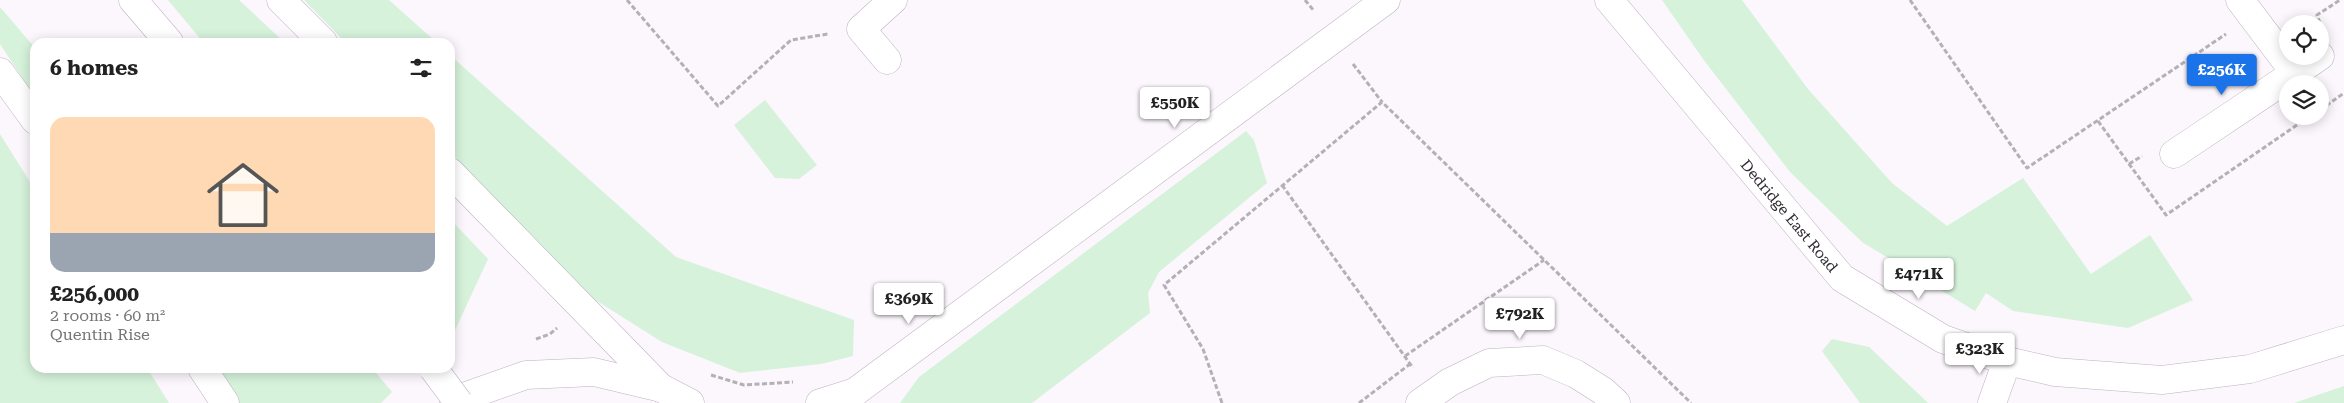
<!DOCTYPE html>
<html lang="en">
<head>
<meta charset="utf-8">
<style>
  body { margin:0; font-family:"Roboto Serif",serif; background:#f6f6f6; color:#222; height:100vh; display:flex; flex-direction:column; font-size:19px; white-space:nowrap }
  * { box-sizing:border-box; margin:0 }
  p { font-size:16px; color:#767676 }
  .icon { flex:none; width:28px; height:28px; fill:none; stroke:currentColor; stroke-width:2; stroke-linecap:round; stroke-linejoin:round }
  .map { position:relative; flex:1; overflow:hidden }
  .details { position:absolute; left:30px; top:38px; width:425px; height:335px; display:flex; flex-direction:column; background:#fff; border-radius:15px; box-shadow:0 2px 12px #0003 }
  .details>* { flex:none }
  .buttons { position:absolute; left:2279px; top:15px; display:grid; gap:10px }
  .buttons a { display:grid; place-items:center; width:50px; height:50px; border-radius:50%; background:#fff; box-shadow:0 2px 12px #0003; font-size:25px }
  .price { position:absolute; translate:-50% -42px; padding:0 11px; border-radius:5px; background:#fff; color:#222; font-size:16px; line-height:32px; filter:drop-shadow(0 1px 2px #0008) }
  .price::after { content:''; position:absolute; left:50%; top:30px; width:15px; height:11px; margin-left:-8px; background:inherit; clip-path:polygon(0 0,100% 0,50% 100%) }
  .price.selected { background:#1a73e8; color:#fff }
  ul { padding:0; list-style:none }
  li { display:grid; align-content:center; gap:10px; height:265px; padding:0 20px }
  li+li { border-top:1px solid #e0e0e0 }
  li span { display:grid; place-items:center; height:155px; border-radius:15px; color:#555 }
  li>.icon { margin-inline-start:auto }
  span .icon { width:90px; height:90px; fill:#fffc; stroke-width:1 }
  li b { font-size:21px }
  h2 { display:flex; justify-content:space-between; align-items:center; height:60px; padding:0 20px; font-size:21px }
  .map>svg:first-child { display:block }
  .green { fill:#d6f2db }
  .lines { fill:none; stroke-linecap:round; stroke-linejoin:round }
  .minor-casing { stroke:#beb1c1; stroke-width:29 }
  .major-casing { stroke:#beb1c1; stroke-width:29 }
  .path { stroke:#b5b0b7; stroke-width:3; stroke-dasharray:5 2.5; stroke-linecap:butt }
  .minor { stroke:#fff; stroke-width:28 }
  .major { stroke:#fff; stroke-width:28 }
  .major-bridge-casing { stroke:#beb1c1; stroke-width:29; stroke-linecap:butt }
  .major-bridge { stroke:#fff; stroke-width:28 }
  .labels { text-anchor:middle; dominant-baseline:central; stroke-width:4; stroke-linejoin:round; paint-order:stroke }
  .street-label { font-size:15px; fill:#302b32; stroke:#fff }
</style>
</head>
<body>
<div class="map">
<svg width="2344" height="403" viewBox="0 0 2344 403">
  <rect width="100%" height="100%" fill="#fcf7fd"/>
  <!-- green -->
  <g class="green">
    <path d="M168,0H239L284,42H203Z"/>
    <path d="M304,0H389L436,42H345Z"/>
    <path d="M1662,0H1742L1808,89L1892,183L1947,226L2023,178L2091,274L2150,235L2193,300L2128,328L2013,311L1986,293L1975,311L1862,242L1790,172L1703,59Z"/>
    <path d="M0,7L35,48V97L0,44Z"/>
    <path d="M450,55L676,257L854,320L853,356L821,364L740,373L662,342L589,296L450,152Z"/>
    <path d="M765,100L817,165L799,179L775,178L734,125Z"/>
    <path d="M1246,131L1254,140L1267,183L1159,272L1148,293L1150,313L1032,403H900L919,377Z"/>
    <path d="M0,134L35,190V368H147L169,403H0Z"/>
    <path d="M450,219L488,259L450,341Z"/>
    <path d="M1832,339L1869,347L1928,403H1860L1822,351Z"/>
    <path d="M214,368H372L392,392L381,403H237Z"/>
    <path d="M2344,386V403H2294Z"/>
  </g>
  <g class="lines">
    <defs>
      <g id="minor">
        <path d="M1609,0L1842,278L1943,339L2007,361L2055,372L2162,380L2250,369L2344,340"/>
        <path d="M2240,0L2295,73L2320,56"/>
        <path d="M887,60L861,29L893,0"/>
        <path d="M2174,154L2295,73"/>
        <path d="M454,403L461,398L526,375L594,372L661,388L690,403"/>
        <path d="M820,403L855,392"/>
        <path d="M845,403L855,392L1386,0"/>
        <path d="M1420,403L1450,382L1489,363L1543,360L1576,374L1603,391L1616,403"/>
        <path d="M1992,403L2007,361"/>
      </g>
      <g id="major">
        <path d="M133,0L169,42"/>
        <path d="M281,0L323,42"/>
        <path d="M0,72L35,120"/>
        <path d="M450,172L661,388"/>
        <path d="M202,368L225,403"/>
      </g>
    </defs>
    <!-- minor casing -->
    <use href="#minor" class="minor-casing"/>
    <!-- major casing -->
    <use href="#major" class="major-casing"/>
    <!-- path -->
    <g class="path">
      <path d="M627,0L718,106L791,40L828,34"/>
      <path d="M1305,0L1314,11"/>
      <path d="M1910,0L2027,168L2226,34"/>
      <path d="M2320,23L2317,15L2340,0"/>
      <path d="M1353,64L1382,102"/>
      <path d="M2320,110L2344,93"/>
      <path d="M2098,121L2166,215L2310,116"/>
      <path d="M2129,164L2142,156"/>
      <path d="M1282,185L1413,368"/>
      <path d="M536,339L550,334L557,328"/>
      <path d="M1405,356L1544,260"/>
      <path d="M711,375L744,385L793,382"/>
      <path d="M1222,403L1203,349L1164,285L1382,102L1691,403"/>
      <path d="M1359,403L1410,364"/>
    </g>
    <!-- minor -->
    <use href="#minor" class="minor"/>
    <!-- major -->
    <use href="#major" class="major"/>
    <defs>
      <path id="major-bridge" d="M433,368L459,403"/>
    </defs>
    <!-- major-bridge casing -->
    <use href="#major-bridge" class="major-bridge-casing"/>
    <!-- major-bridge -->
    <use href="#major-bridge" class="major-bridge"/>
  </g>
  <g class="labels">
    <!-- street labels -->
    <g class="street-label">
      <text transform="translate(1789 216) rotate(50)">Dedridge East Road</text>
    </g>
  </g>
</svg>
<div class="buttons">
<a><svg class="icon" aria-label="locate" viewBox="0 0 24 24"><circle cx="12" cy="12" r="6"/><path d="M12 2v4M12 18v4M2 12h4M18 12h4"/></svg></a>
<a><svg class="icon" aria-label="layers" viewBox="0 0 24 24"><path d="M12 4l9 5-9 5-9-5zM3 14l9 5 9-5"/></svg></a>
</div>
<b class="price selected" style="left:2222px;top:96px">£256K</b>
<b class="price" style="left:1175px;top:129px">£550K</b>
<b class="price" style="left:1919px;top:300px">£471K</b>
<b class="price" style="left:909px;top:325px">£369K</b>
<b class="price" style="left:1520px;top:340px">£792K</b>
<b class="price" style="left:1980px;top:375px">£323K</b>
<section class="details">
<h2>6 homes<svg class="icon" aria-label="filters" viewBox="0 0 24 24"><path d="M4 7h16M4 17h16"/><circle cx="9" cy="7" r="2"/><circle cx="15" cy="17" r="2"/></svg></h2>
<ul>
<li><span style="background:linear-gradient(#ffd9b3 75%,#9aa5b1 0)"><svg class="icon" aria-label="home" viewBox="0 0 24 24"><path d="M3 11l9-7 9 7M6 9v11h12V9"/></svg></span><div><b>£256,000</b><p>2 rooms · 60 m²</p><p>Quentin Rise</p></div></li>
</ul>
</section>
</div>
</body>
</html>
